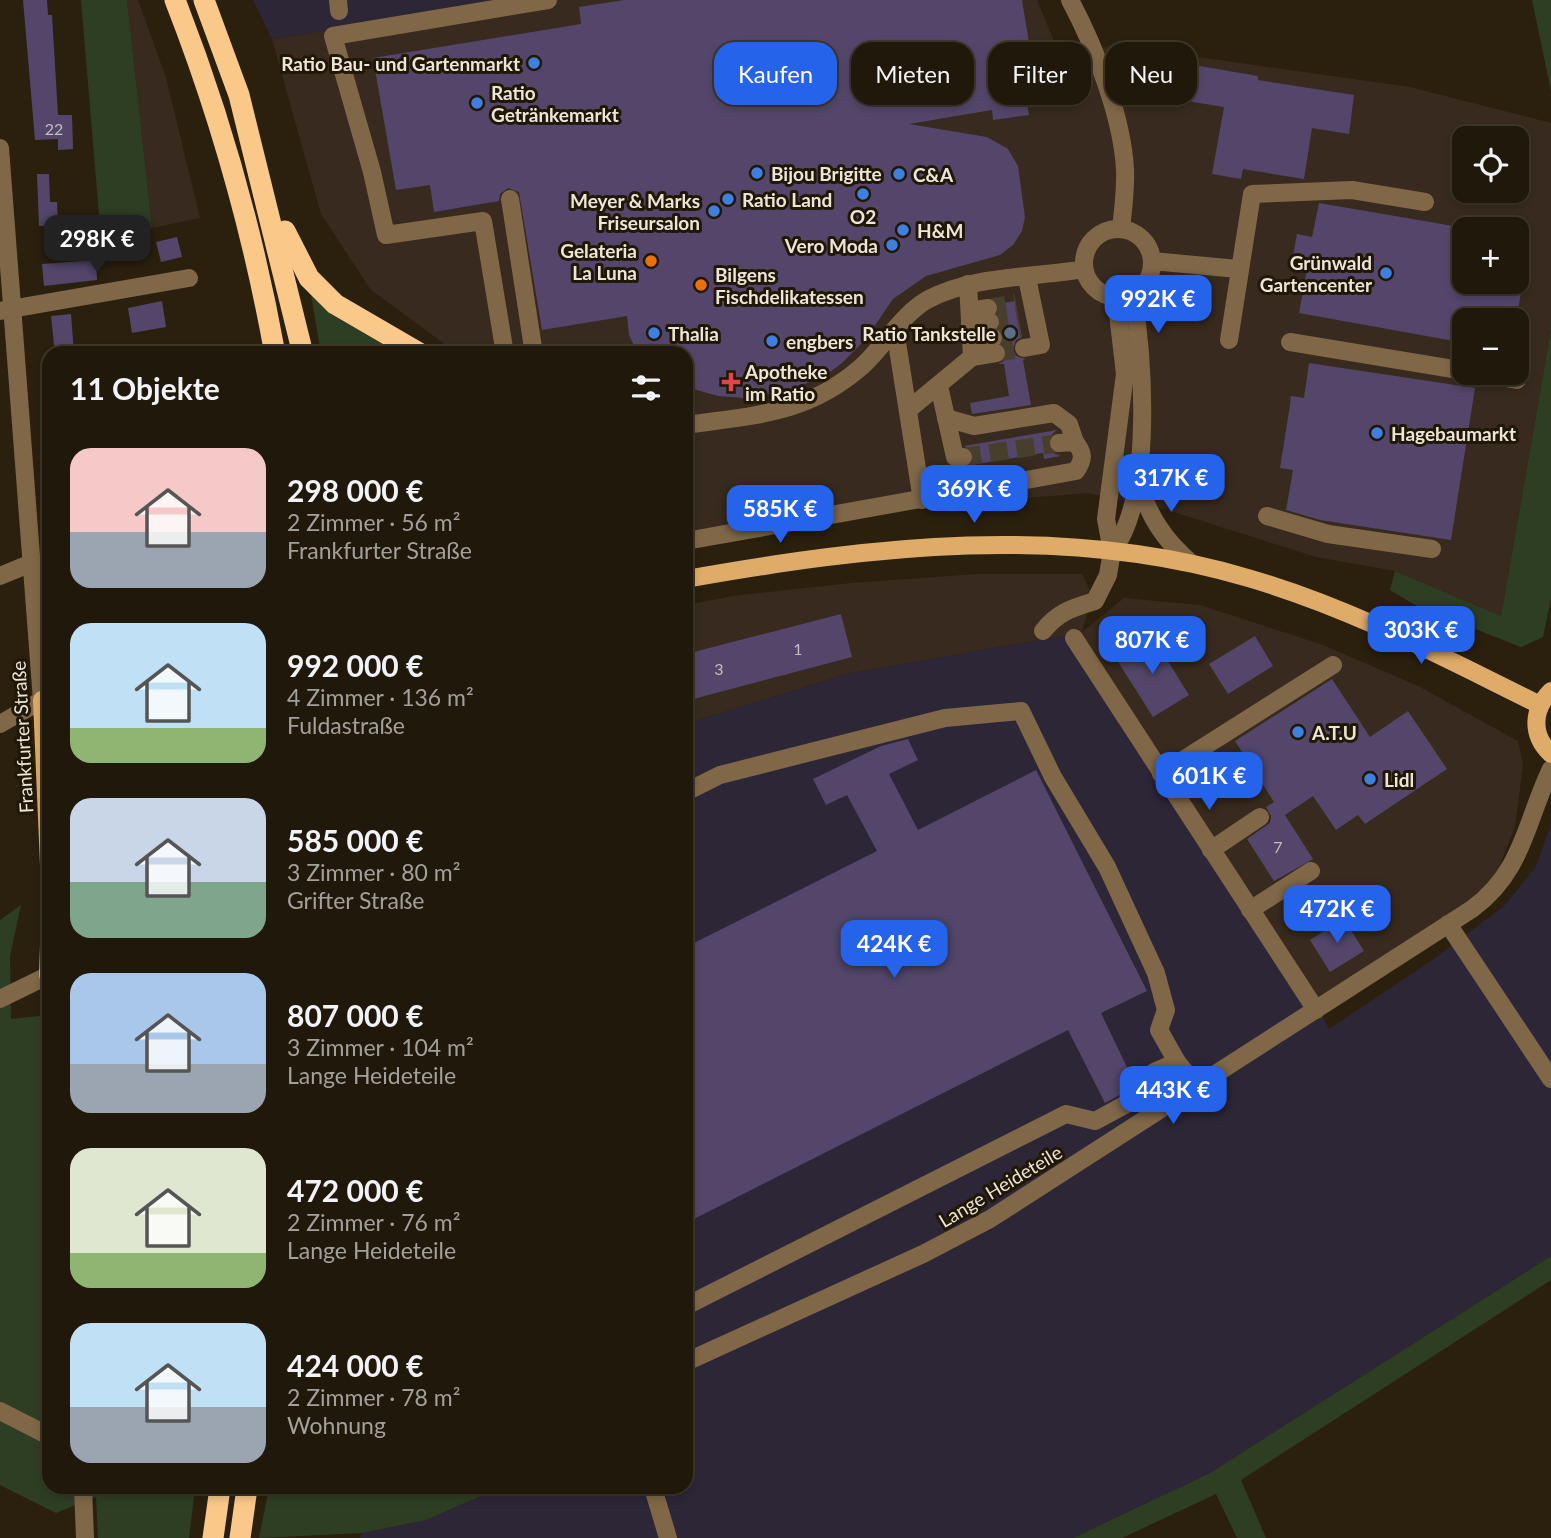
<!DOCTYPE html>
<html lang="de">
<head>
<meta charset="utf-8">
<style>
  body { margin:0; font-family:Lato,sans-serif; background:#282113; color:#f1f3f6; height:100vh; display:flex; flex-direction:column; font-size:26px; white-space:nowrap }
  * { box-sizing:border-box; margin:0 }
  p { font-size:23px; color:#a2a09c }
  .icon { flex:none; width:38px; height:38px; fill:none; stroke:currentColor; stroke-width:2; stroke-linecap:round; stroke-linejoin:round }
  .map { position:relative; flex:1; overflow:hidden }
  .side { position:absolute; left:42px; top:346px; width:651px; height:1148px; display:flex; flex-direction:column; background:#20180a; border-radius:21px; box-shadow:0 4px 10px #0003,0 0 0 2px #3d372b }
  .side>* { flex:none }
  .banner { position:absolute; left:714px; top:42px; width:665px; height:63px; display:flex; gap:14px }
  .controls { position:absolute; left:1452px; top:126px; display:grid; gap:14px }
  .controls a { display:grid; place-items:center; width:77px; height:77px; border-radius:14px; background:#20180a; box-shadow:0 4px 10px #0003,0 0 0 2px #3d372b; font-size:35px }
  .price { position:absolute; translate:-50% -60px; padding:0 16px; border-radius:14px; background:#2563eb; color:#fff; font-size:23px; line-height:46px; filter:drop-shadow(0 2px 4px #0008) }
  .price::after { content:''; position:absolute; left:50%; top:42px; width:21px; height:16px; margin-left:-10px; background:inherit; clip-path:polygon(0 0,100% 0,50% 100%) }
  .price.current { background:#222; color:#fff }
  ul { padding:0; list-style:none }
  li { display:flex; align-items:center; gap:21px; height:175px; padding:0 28px }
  li span { display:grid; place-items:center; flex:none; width:196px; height:140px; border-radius:21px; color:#555 }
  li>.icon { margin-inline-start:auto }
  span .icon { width:84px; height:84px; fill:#fffc; stroke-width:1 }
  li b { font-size:30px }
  h2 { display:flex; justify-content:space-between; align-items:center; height:84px; padding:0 28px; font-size:30px }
  .chip { padding:0 24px; border-radius:21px; background:#20180a; box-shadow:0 4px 10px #0003,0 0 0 2px #3d372b; font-size:24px; line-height:63px }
  .chip.current { background:#2563eb; color:#fff }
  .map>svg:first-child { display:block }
  .commercial { fill:#382a1e; fill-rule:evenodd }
  .industrial { fill:#2c2636 }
  .green { fill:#2e3e23 }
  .building { fill:#53466a }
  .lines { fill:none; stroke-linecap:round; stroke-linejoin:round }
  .minor-tunnel { stroke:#483e2c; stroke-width:18; stroke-dasharray:18 9; stroke-linecap:butt }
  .minor { stroke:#7f6748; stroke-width:18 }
  .major { stroke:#deab68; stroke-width:18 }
  .highway { stroke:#fac98a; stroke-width:21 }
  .shop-dot { fill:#3f7fe0; stroke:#211705; stroke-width:2.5 }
  .food-dot { fill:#e8710a; stroke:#211705; stroke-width:2.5 }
  .service-dot { fill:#5c6f8a; stroke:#211705; stroke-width:2.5 }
  .health-dot { fill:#e0444e; stroke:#211705; stroke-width:2.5 }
  .labels { text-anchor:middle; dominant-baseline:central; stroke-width:6; stroke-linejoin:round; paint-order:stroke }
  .number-label { font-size:16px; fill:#c6bdbd }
  .poi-label { font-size:19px; font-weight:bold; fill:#ece5d9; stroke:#211705; text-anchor:start }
  .street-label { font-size:19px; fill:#ece5d9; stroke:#211705 }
</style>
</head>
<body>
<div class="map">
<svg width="1551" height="1538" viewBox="0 0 1551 1538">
  <rect width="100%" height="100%" fill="#2b200e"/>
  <!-- commercial -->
  <g class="commercial">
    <path d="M127,0H138L166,78L200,218L152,228Z"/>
    <path d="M517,0H1037L1061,58L1113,45L1410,87L1551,123V330L1501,616L1395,571L1316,557L1161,508L1088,493L924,506L686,548V354L457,353L371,290L321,214L272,39ZM1465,138H1517V191H1465ZM1465,229H1517V282H1465ZM1465,320H1517V373H1465Z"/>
    <path d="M978,574H1082L1092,595L1082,632L1124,598L1200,605L1323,645L1418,686L1518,741L1523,765L1515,827L1493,881L1447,918L1315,1001L1081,633L847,674L686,724V605L733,596L851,583Z"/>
  </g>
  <!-- industrial -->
  <g class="industrial">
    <path d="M253,0H517L272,39Z"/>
    <path d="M1081,633L1315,1001L1329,1029L1428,963L1504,906L1535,868L1551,825V1256L1210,1473L1073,1538H360L362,1533L426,1520L499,1488H686V724L847,674Z"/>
  </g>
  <!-- green -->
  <g class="green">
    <path d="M81,0H127L152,228L101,238Z"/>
    <path d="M1532,0H1551V91Z"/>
    <path d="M310,289L412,353H321Z"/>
    <path d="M1551,330V599L1543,637L1521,647L1417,606L1390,590L1395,571L1501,616Z"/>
    <path d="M21,905L10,956L11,1019L49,1015V1488H195L189,1538H98L96,1497L56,1513L0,1485V920Z"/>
    <path d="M1551,1256V1280L1241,1480L1266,1538H1237L1216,1494L1122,1538H1073L1210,1473Z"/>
    <path d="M269,1488H499L426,1520L362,1533L259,1538Z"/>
  </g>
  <!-- building -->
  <g class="building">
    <path d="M23,0H47L48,15H52L58,115H72L73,149L58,150V139L35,140Z"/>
    <path d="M624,0H1022L1033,67L1021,70L1029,115L993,120L992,110L909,124L987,137L1008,149L1018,166L1025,217L1022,231L1013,245L1000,255L926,276L893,299L865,340L842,363L826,375L786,392L743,398L718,396L686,387V354H638L629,335L627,316L542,330L519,192L508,188L500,194L499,201L434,212L430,185L396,190L373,58L581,24L579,7Z"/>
    <path d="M1170,61L1258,76V80L1354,95L1349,134L1312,128L1304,179L1243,169L1241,179L1212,174L1224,107L1163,97Z"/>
    <path d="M37,174H49L50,202H57L58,225L39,226Z"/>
    <path d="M1319,203L1465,228V282H1523L1516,320H1465V343L1299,313L1308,264L1292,261L1297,234L1312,237Z"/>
    <path d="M177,237L182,257L161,262L156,242Z"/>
    <path d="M1517,237L1531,240L1523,278L1517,277Z"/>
    <path d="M96,260L97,280L44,286L42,264Z"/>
    <path d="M162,301L166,327L132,333L128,308Z"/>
    <path d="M1015,301L1022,337L1016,340L1013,349L1016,356L1026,359L1023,360L1031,405L972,414L970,403L1009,396L1004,364H998L1004,361L1007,352L1002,344L1004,336L999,329L1001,321L998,314V304Z"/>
    <path d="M71,314L74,354H55L51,316Z"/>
    <path d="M1309,363L1475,388L1451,540L1320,520L1286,510L1293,470L1280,468L1290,405L1291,396L1304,398Z"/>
    <path d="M1057,430L1049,437L1048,444L1053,453L1061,456L1044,459L1043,453L971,465L973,452L964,446Z"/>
    <path d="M841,614L852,657L686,701V654Z"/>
    <path d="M1151,634L1189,695L1153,717L1115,657Z"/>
    <path d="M1255,636L1273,666L1228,694L1209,664Z"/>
    <path d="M1332,679L1370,737L1408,711L1447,769L1365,824L1358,815L1336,830L1313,796L1285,815L1313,859L1274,881L1247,839L1270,823L1271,816L1266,807L1274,802L1235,741Z"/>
    <path d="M908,739L918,760L889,774L918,830L1036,770L1147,991L1101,1013L1136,1086L1105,1103L1068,1030L686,1223V947L877,851L847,795L826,805L813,779L881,746Z"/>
    <path d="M1344,919L1364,951L1330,972L1310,940Z"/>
  </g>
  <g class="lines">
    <!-- minor-tunnel -->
    <g class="minor-tunnel">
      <path d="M988,308L1016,303"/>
      <path d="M990,322L1018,317"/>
      <path d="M993,338L1021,334"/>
      <path d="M996,353L1024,348"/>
      <path d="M963,457L1059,443"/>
    </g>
    <!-- minor -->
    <g class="minor">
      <path d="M338,0L339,11"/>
      <path d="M1070,0C1095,47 1122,116 1125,169C1126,189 1123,209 1121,229"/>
      <path d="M0,148L42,700L0,724"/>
      <path d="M510,199L534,354"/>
      <circle cx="1118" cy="263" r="34"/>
      <path d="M1152,261L1238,269"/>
      <path d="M968,284L972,357"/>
      <path d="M0,311L189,278"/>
      <path d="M970,311L988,308"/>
      <path d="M970,325L990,322"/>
      <path d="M895,330L922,500"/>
      <path d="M1229,340L1252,194L1352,190L1425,202"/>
      <path d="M971,341L993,338"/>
      <path d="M1290,342L1465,371"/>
      <path d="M1024,348L1041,345L1027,278"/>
      <path d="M505,354L483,221L386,235L372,172L333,36L548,0"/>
      <path d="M1477,373L1517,380"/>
      <path d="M939,386L955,457H963"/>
      <path d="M908,410L972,357L996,353"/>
      <path d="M946,418L974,426L1054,413L1069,424L1075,442"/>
      <path d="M686,425C754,415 805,415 860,368C883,348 901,315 927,300C973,275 1033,278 1084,269"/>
      <path d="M1138,483C1150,517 1163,539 1191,563"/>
      <path d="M1267,516L1328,534L1432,549"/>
      <path d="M686,541L1076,471C1084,459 1084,453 1075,442L1059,443"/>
      <path d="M1112,551C1154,499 1143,358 1133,294"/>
      <path d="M0,576L34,562"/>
      <path d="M1043,631C1058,612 1072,608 1095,601L1108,575L1112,551L1106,519L1125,374L1116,297"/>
      <path d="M1074,638L1316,1010"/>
      <path d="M1161,774L1333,665"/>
      <path d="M686,792L720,775L945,718L1021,711L1053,777L1107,867L1156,973L1166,1010L1159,1030L1177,1062"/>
      <path d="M1211,850L1260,817"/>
      <path d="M1250,910L1311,871"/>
      <path d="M1448,924L1551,1079"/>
      <path d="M0,999L49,975"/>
      <path d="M686,1306L1066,1114L1095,1121L1145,1094L1154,1072L1177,1062L1198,1087"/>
      <path d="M686,1362L923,1254L990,1219L1472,909C1523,872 1526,821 1551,769"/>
      <path d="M0,1411L49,1436"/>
      <path d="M83,1488L85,1538"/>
      <path d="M653,1488L668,1538"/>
    </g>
    <!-- major -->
    <g class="major">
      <path d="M686,579C872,546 1064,523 1248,578C1352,608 1444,658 1540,705"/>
      <path d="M1551,691C1532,710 1531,735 1551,754"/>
      <path d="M49,698L42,700L49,865"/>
      <path d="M48,975L49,945"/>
    </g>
    <!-- highway -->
    <g class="highway">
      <path d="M175,0C220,115 253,232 275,354"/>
      <path d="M204,0L239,95L303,354"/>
      <path d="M285,231L309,278L335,304L421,354"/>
      <path d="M213,1538L220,1488"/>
      <path d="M240,1538L247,1488"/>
    </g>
  </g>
  <!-- markers -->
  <g class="shop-dot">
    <circle cx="534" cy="63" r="7"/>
    <circle cx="477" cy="103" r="7"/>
    <circle cx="757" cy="173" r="7"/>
    <circle cx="899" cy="174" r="7"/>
    <circle cx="863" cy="194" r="7"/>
    <circle cx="728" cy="199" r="7"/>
    <circle cx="714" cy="211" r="7"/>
    <circle cx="903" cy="230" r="7"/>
    <circle cx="892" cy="245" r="7"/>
    <circle cx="1386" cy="273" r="7"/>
    <circle cx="654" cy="333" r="7"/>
    <circle cx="772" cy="341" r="7"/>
    <circle cx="1377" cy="433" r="7"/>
    <circle cx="1298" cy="732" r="7"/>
    <circle cx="1370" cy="779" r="7"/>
  </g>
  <g class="food-dot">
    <circle cx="651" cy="261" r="7"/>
    <circle cx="701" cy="285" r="7"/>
  </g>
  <circle class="service-dot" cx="1010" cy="333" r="7"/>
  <path class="health-dot" d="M727.5 371.5h7v7h7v7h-7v7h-7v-7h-7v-7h7z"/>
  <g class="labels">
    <!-- number labels -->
    <g class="number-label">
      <text x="54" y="128">22</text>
      <text x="798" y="648">1</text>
      <text x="719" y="668">3</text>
      <text x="1278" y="846">7</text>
    </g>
    <!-- poi labels -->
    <g class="poi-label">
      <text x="520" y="63" text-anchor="end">Ratio Bau- und Gartenmarkt</text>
      <text x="491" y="92">Ratio<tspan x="491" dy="22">Getränkemarkt</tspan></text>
      <text x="771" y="173">Bijou Brigitte</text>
      <text x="913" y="174">C&amp;A</text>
      <text x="742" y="199">Ratio Land</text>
      <text x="700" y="200" text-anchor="end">Meyer &amp; Marks<tspan x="700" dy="22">Friseursalon</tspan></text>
      <text x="863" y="216" text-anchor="middle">O2</text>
      <text x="917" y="230">H&amp;M</text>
      <text x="878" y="245" text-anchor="end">Vero Moda</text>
      <text x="637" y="250" text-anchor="end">Gelateria<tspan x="637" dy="22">La Luna</tspan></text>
      <text x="1372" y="262" text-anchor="end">Grünwald<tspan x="1372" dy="22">Gartencenter</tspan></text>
      <text x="715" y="274">Bilgens<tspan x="715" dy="22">Fischdelikatessen</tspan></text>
      <text x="668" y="333">Thalia</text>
      <text x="996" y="333" text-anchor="end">Ratio Tankstelle</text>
      <text x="786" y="341">engbers</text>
      <text x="745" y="371">Apotheke<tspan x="745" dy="22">im Ratio</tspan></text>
      <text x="1391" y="433">Hagebaumarkt</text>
      <text x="1312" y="732">A.T.U</text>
      <text x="1384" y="779">Lidl</text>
    </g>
    <!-- street labels -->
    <g class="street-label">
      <text transform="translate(22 737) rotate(-93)">Frankfurter Straße</text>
      <text transform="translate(1000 1186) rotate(-31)">Lange Heideteile</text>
    </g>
  </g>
</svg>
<div class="controls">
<a><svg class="icon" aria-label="locate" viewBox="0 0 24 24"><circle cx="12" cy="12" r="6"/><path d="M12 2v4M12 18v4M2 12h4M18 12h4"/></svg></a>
<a>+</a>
<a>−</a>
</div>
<b class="price current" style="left:97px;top:275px">298K €</b>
<b class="price" style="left:1158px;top:335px">992K €</b>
<b class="price" style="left:1171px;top:514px">317K €</b>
<b class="price" style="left:974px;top:525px">369K €</b>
<b class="price" style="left:780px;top:545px">585K €</b>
<b class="price" style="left:1421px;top:666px">303K €</b>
<b class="price" style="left:1152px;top:676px">807K €</b>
<b class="price" style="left:1209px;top:812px">601K €</b>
<b class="price" style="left:1337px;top:945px">472K €</b>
<b class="price" style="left:894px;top:980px">424K €</b>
<b class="price" style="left:1173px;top:1126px">443K €</b>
<div class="banner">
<a class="chip current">Kaufen</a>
<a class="chip">Mieten</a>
<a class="chip">Filter</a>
<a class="chip">Neu</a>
</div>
<section class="side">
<h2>11 Objekte<svg class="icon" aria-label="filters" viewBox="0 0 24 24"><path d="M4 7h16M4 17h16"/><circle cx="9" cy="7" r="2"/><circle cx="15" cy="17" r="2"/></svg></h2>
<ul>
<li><span style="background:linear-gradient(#f6c9c9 60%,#9aa5b1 0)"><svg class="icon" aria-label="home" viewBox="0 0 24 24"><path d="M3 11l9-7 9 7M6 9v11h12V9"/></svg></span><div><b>298 000 €</b><p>2 Zimmer · 56 m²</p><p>Frankfurter Straße</p></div></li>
<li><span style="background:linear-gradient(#bfe0f5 75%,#8fb573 0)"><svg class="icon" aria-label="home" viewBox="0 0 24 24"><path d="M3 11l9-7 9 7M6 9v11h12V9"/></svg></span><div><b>992 000 €</b><p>4 Zimmer · 136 m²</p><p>Fuldastraße</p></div></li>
<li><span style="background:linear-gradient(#c9d6e8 60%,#7fa58c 0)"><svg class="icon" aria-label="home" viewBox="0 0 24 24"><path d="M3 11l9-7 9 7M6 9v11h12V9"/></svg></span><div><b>585 000 €</b><p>3 Zimmer · 80 m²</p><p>Grifter Straße</p></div></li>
<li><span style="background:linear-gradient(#a9c7e8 65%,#9aa5b1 0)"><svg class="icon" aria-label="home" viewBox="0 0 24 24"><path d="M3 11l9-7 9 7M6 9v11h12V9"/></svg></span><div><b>807 000 €</b><p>3 Zimmer · 104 m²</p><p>Lange Heideteile</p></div></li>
<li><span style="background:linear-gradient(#dfe7d0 75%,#8fb573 0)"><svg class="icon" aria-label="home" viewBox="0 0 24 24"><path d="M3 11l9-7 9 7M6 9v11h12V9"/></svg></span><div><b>472 000 €</b><p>2 Zimmer · 76 m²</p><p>Lange Heideteile</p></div></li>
<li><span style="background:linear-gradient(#bfe0f5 60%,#9aa5b1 0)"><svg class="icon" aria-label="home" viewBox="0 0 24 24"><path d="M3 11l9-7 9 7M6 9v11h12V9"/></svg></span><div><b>424 000 €</b><p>2 Zimmer · 78 m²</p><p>Wohnung</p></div></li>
</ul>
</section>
</div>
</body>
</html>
